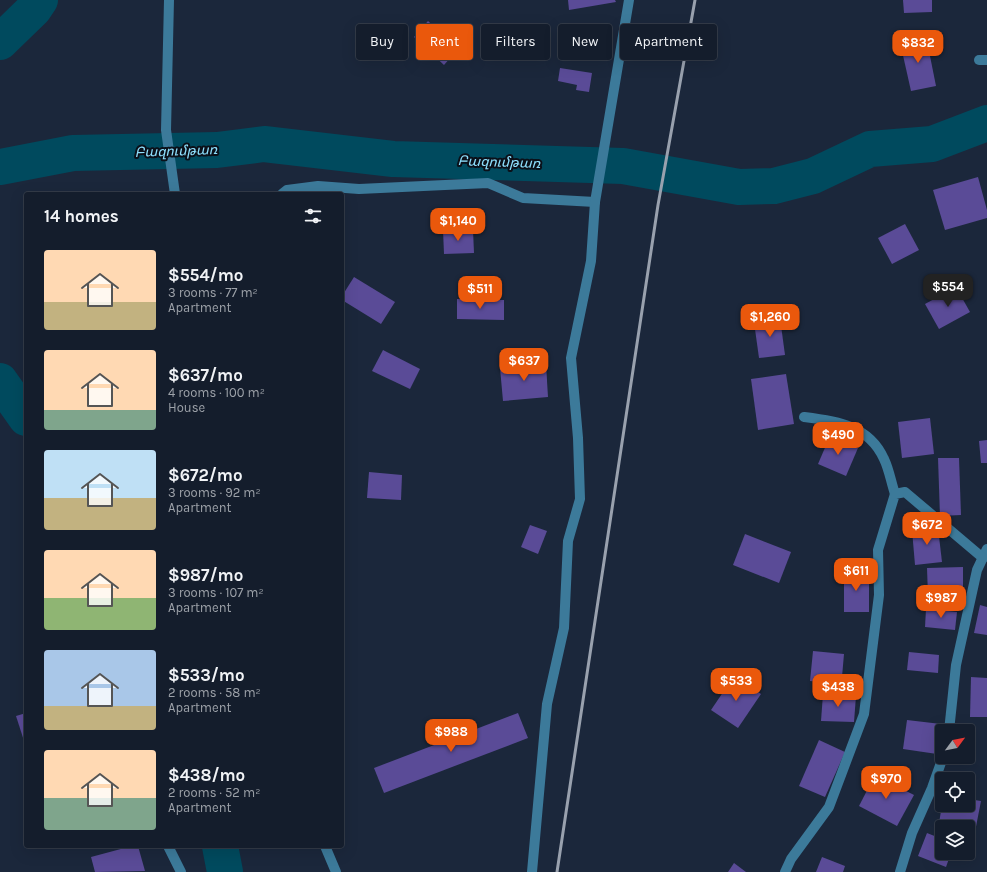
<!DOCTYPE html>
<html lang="en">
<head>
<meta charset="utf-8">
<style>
  body { margin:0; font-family:Karla,"Noto Sans Armenian",sans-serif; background:#212a38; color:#f1f3f6; height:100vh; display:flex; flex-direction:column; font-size:15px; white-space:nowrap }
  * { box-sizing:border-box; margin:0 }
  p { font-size:13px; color:#9da2a9 }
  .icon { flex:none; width:22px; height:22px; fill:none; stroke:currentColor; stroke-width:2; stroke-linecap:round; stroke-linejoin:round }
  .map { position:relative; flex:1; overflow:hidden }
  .details { position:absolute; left:24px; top:192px; width:320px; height:656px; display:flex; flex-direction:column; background:#141d2c; border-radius:4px; box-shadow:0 4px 16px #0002,0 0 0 1px #333b48 }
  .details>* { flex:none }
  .hud { position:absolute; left:356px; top:24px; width:380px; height:36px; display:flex; gap:8px }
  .needle { width:26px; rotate:58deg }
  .fabs { position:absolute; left:935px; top:724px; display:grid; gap:8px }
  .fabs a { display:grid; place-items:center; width:40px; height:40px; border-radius:4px; background:#141d2c; box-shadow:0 4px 16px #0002,0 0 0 1px #333b48; font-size:20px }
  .price { position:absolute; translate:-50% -34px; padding:0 9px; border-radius:8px; background:#ea580c; color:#fff; font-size:13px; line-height:26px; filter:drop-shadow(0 1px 2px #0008) }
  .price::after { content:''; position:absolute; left:50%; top:24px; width:12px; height:9px; margin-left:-6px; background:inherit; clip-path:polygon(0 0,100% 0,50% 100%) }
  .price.on { background:#222; color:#fff }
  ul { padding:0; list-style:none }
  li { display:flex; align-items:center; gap:12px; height:100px; padding:0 20px }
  li span { display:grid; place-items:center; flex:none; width:112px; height:80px; border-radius:4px; color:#555 }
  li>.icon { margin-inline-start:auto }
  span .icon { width:48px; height:48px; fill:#fffc; stroke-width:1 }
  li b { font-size:17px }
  h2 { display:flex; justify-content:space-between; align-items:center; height:48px; padding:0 20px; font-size:17px }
  .chip { padding:0 14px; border-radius:4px; background:#141d2c; box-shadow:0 4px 16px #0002,0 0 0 1px #333b48; font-size:14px; line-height:36px }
  .chip.on { background:#ea580c; color:#fff }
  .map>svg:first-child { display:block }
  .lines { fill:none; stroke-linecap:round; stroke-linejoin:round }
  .river { stroke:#004a5e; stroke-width:36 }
  .building { fill:#5a4b97 }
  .minor { stroke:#3c7a9a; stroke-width:10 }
  .rail { stroke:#99a1ae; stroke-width:3 }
  .labels { text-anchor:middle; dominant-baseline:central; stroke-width:4; stroke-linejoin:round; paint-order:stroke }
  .water-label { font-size:14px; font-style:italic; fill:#8ee0fe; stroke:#0b1019 }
</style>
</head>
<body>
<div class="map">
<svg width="987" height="872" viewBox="0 0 987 872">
  <rect width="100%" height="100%" fill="#1b273b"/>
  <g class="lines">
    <!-- river -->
    <g class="river">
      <path d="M0,42L34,9L40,0"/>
      <path d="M0,167L73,153L217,150L264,144L393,159L623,166L739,187L774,186L813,176L870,149L932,144L987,123"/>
      <path d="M0,381L26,418"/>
      <path d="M220,846L225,872"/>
    </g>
  </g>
  <!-- building -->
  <g class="building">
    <path d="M568,0H615L616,2L569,10Z"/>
    <path d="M903,0H932V12L904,13Z"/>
    <path d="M428,21L458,49L444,65L414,37Z"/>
    <path d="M926,36L936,86L911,91L900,42Z"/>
    <path d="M560,68L592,73L589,92L576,90L577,85L558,81Z"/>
    <path d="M978,177L987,210V218L945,230L933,190Z"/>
    <path d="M905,224L919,250L892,264L878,238Z"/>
    <path d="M443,230H473L474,253L444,254Z"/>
    <path d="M354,277L395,302L381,324L342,300V296Z"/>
    <path d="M956,287L970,312L939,329L925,304Z"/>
    <path d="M457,299L504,300V320L457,319Z"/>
    <path d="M780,318L785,355L759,358L754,322Z"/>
    <path d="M383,350L420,369L410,389L372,371Z"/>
    <path d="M546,364L548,397L503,401L500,368Z"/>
    <path d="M786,374L794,424L758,430L751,379Z"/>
    <path d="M930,418L934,454L902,458L898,422Z"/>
    <path d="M830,436L858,448L846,476L818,464Z"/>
    <path d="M987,440V463H981L979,441Z"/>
    <path d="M938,458H959L961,515L940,516Z"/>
    <path d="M369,472L402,475L401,500L367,498Z"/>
    <path d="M530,525L547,531L538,554L521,547Z"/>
    <path d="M938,528L942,562L915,565L912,530Z"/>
    <path d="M745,534L791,552L779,583L733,565Z"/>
    <path d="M963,567V596H928L927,568Z"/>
    <rect x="844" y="571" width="25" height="41"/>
    <path d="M980,605L987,607V635L974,633Z"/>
    <path d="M926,609L957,612L955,630L925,627Z"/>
    <path d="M813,651L844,654L842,677L829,676L828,683L810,681Z"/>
    <path d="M909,652L939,655L938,673L907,670Z"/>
    <path d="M734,676L761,694L738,728L711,710Z"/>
    <path d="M971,677L987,678V717H970Z"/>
    <path d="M823,694L856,696L854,722L821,721Z"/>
    <path d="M26,713V747L16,716Z"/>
    <path d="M518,713L528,738L384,793L374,768Z"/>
    <path d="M907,720L941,724L937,754L903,749Z"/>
    <path d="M819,740L845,752L825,797L799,786Z"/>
    <path d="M875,775L914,795L897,826L859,806Z"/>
    <path d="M968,799L981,801L973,842L968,841V827H942V836L937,835L942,805H968Z"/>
    <path d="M927,833L942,839V853H951L946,867L918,856Z"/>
    <path d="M132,846H138L145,871L95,872L91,857Z"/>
    <path d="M822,857L845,866L843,872H816Z"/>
    <path d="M734,863L746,872H728Z"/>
  </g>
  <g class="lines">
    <!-- minor -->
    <g class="minor">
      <path d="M169,0L166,130L175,194"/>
      <path d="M979,60H987"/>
      <path d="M282,194L287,190L318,186L359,189L488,183L523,198L595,202"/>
      <path d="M804,417C836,421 869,425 884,459C889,469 891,482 895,494"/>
      <path d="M949,731L956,665L977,570L987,549"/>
      <path d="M168,846L181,872"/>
      <path d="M325,846L336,872"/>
      <path d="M532,872L547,704L564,628L568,541L580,499L578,438L571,358L591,261L595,202L629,0"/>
      <path d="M785,872L791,859L829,807L864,714L879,595L878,550L895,494L905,492L983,558"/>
      <path d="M900,872L912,833L932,788L943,757"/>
    </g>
    <!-- rail -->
    <path class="rail" d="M557,872L658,205L695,0"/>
  </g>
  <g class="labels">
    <!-- water labels -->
    <g class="water-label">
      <text transform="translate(176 151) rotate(-2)">Բազումթառ</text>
      <text transform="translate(499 162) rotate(2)">Բազումթառ</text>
    </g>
  </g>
</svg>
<div class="fabs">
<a><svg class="needle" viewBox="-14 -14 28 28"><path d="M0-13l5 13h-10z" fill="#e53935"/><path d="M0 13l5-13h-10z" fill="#9da2a9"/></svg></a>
<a><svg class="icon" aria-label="locate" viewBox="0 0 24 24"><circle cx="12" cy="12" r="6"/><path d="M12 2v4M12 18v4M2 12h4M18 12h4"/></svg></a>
<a><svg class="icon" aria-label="layers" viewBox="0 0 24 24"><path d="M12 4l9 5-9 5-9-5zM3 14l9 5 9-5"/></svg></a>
</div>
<b class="price" style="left:918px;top:64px">$832</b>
<b class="price" style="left:458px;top:242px">$1,140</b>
<b class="price on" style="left:948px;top:308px">$554</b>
<b class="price" style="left:480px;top:310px">$511</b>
<b class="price" style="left:770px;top:338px">$1,260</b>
<b class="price" style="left:524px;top:382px">$637</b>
<b class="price" style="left:838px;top:456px">$490</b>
<b class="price" style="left:927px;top:546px">$672</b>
<b class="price" style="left:856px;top:592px">$611</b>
<b class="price" style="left:941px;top:619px">$987</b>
<b class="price" style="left:736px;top:702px">$533</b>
<b class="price" style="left:838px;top:708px">$438</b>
<b class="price" style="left:451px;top:753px">$988</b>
<b class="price" style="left:886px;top:800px">$970</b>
<div class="hud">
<a class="chip">Buy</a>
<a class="chip on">Rent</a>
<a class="chip">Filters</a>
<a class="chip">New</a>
<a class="chip">Apartment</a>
</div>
<section class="details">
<h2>14 homes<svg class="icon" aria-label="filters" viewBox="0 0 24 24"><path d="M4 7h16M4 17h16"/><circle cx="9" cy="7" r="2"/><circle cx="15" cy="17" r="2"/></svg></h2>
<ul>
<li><span style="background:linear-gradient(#ffd9b3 65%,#c2b280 0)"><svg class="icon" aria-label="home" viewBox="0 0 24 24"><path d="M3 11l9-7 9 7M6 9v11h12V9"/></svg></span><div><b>$554/mo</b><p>3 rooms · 77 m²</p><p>Apartment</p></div></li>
<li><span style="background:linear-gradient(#ffd9b3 75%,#7fa58c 0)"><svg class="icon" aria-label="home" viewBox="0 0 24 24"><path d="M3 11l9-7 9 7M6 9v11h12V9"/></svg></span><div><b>$637/mo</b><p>4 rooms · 100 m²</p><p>House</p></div></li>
<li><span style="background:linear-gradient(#bfe0f5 60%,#c2b280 0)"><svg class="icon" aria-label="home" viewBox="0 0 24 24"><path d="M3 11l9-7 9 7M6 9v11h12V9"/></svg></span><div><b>$672/mo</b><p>3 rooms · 92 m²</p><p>Apartment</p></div></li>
<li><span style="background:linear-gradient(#ffd9b3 60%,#8fb573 0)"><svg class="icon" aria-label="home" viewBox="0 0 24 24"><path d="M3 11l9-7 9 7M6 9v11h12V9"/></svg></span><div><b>$987/mo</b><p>3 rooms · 107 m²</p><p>Apartment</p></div></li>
<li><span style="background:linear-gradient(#a9c7e8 70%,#c2b280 0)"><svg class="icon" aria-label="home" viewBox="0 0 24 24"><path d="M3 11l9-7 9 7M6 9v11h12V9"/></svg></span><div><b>$533/mo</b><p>2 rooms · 58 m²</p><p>Apartment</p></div></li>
<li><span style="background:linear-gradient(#ffd9b3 60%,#7fa58c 0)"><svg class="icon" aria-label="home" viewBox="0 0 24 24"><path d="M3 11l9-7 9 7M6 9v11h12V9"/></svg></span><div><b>$438/mo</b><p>2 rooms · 52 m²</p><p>Apartment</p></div></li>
</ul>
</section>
</div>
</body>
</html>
